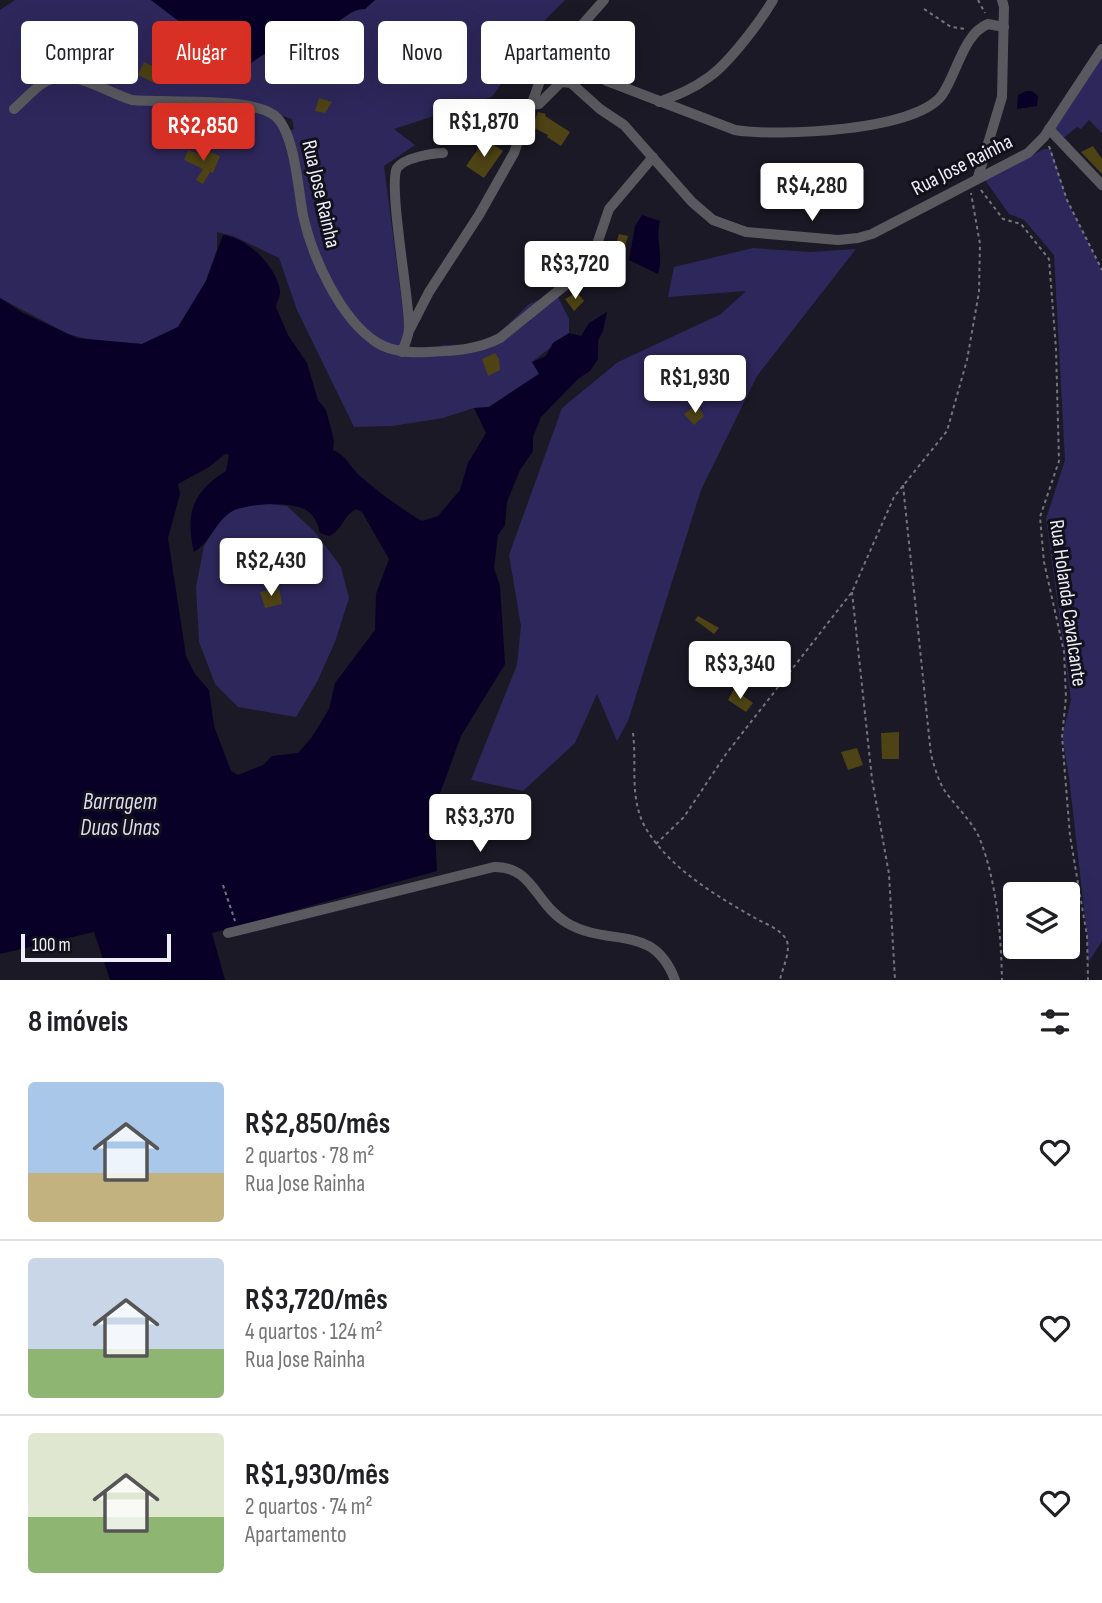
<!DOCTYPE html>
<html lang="pt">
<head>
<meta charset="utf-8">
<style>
  body { margin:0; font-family:"Sofia Sans Condensed",sans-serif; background:#f6f6f6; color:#202124; height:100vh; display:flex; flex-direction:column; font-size:26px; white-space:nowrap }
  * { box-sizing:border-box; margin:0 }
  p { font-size:23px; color:#757577 }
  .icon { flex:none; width:38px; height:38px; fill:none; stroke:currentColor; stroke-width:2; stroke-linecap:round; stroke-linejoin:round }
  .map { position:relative; height:980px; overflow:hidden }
  .sheet { display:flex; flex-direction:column; background:#fff; flex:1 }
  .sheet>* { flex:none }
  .guide { position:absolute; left:21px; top:21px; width:700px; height:63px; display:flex; gap:14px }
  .buttons { position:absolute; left:1003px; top:882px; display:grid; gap:14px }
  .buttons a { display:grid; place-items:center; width:77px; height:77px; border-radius:7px; background:#fff; box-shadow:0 7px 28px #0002; font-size:35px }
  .scale { position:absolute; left:21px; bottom:18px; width:150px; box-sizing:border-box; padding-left:7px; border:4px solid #eeeef6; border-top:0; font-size:19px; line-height:24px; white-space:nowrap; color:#eeeef6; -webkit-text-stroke:5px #11101b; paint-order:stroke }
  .price { position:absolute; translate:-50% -60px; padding:0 16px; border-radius:7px; background:#fff; color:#222; font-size:23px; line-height:46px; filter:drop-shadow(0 2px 4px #0008) }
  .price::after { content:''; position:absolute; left:50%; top:42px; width:21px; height:16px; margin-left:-10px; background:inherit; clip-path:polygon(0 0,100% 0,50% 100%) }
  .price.active { background:#d93025; color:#fff }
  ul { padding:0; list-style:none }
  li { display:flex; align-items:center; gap:21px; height:175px; padding:0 28px }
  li+li { border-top:2px solid #e0e0e0 }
  li span { display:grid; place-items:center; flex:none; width:196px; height:140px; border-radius:7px; color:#555 }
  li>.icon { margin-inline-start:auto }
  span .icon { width:84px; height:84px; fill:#fffc; stroke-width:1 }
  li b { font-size:30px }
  h2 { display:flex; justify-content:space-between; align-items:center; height:84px; padding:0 28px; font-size:30px }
  .tag { padding:0 24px; border-radius:7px; background:#fff; box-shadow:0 7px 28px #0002; font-size:24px; line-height:63px }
  .tag.active { background:#d93025; color:#fff }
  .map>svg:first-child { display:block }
  .green { fill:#2e275b; fill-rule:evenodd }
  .water { fill:#090028; fill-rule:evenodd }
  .building { fill:#4e4314 }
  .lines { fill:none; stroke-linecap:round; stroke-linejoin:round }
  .path { stroke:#75757f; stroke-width:2; stroke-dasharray:3.5 3.5; stroke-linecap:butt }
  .street { stroke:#59595f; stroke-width:10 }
  .labels { text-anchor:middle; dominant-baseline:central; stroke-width:6; stroke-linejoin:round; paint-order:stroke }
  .street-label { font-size:21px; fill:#eeeef6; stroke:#11101b }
  .water-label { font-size:23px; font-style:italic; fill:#dcdbf0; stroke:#11101b }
</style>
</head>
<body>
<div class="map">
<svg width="1102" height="980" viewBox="0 0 1102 980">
  <rect width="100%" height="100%" fill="#1a1925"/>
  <!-- green -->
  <g class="green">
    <path d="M15,0H151L180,22L198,29L211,57L260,55L334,24L356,9H365L375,0H565L546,19L492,97L394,129L415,145L384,166L405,327L399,350L411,352L444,345L488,344L529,304L556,293L569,319V333L532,362L540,373L489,407L474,408L443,418L392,426L354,427L297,310L279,258L233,236L217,232V249L206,281L178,327L142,344L90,340L68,334L0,298V10ZM270,112L292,119L294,129L288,131L317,252L287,134Z"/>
    <path d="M1102,54V133L1089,120L1081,129L1077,127L1061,140L1051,129Z"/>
    <path d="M1044,149H1051L1067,200L1102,271V941L1088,963L1087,936L1069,777L1062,737L1071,700L1046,519L1065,460L1054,255L1024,220L1009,214L985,180Z"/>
    <path d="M753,248L810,252L856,249L757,376L701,490L628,721L617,741L597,694L575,743L523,791L471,780L517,665L521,626L509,555L562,408L618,362L721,314L746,291L668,297L674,267Z"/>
    <path d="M262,503L287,506L315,532L341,567L349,598L335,642L317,682L296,717L238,707L215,684L199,642L196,587L204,546L219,522L232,510Z"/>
  </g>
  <!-- water -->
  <g class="water">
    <path d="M151,0H375L365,9C351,9 343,20 331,26C301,39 270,46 245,68L210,57L198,29L180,22Z"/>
    <path d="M1026,91H1032L1038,96L1037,106L1017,109L1018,95Z"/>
    <path d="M642,215L660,221C655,239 664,256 658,274L629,260L635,226Z"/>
    <path d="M223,235C247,237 277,267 280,291C280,296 277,302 276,307L288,335L307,363L318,400L326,410L334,440L333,450C346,455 350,467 360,476C379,493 400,508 422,521L438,516L460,490L468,463L486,433L474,408L489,407L539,374L532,362L546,356L553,343L569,333L581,336L589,323L607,312L603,331L598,340V359L590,371L578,379L541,417L533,437V451L520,470L507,502L505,525L498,535L494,568L500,586L505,664L461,736L434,810L437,871L212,933L225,980H110L94,932L0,954V298L23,313L77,338L142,344L178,327L206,281ZM225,454L229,455L226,471C192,492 185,514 194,552C211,542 215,522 231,512C245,503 292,501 306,510C315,516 318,524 320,533L329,536C344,529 341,518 356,509L362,512L389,559L376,594L375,630L335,683L329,709L312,737L298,753L272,756L263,765L238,775L231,771L214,726L209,690L195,674L186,656L168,538L180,494L178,484L209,467Z"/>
  </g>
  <!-- building -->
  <g class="building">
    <path d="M606,24L620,32L616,40L601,32Z"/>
    <path d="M53,41L81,51L74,69L47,59Z"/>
    <path d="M144,62L163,71L157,84L138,75Z"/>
    <path d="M319,98L332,102L325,113L315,111Z"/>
    <path d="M538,112L546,114L545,116L570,132L561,146L547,137L548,135L532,127Z"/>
    <path d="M485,139L503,151L484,178L466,166Z"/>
    <path d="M1093,146L1102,159V174L1081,152Z"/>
    <path d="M202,148L220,156L213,173L210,172L203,184L196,180L203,169L184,160L188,150L199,154Z"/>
    <path d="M619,234L628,236L616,277L606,275Z"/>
    <path d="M577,292L584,301L574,311L565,299Z"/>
    <path d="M495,353L499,359L500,370L488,376L482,359Z"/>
    <path d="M697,404L704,416L694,425L684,414Z"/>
    <path d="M279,588L282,604L265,608L260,592Z"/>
    <path d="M698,616L719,628L714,634L695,620Z"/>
    <path d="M734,689L753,703L746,712L728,700Z"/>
    <path d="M899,732V759H882L881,733Z"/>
    <path d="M857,748L863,765L848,770L841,752Z"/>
  </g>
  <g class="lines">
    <!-- path -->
    <g class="path">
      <path d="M978,0L985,13"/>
      <path d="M924,9L951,27L966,29"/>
      <path d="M1049,146L1067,200L1102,270"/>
      <path d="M981,190L1003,219L1021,224L1049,259L1056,349L1059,461L1040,517L1044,562L1064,652L1066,697L1062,737L1070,836L1087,936L1088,980"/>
      <path d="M903,485L931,755C935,768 939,784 947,794C959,810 974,823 981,842C997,885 1001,935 1002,980"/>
      <path d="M852,592L872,779L889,874L895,980"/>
      <path d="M633,733C637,765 629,797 645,827C669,868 715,895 755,918C765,924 779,928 786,939C792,950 782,969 780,980"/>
      <path d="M656,844L684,817L726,754L852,592L894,497L947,431L967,360L979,292L980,244L971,193"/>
      <path d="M223,885L235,921"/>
    </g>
    <!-- street -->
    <g class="street">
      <path d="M557,54L607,81L735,130C777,137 916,131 942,95C957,74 963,34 988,24L1004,27"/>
      <path d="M659,102C677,95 693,89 709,77C729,63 760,22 773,0"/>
      <path d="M530,105L539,104L561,82L571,83L600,109L624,125L692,202L713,220L746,232L838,240L858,238L872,234L1028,153L1044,137L1102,49"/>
      <path d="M14,109C24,100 33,90 43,83C71,65 104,92 132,100C165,103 250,97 274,115C295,131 298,190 303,215C312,257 340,318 376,342C391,352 410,353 428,352C453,351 477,350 500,338L579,274L596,247L609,209L653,157"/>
      <path d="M1049,129L1102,185"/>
      <path d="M978,177L1002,97L1004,7L1002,0"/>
      <path d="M410,329L429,292L479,215L514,153L545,67L604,0"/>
      <path d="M402,352C405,343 410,334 409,325C409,299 388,184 397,168C404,158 432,153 443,153"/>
      <path d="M228,933L494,867C533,866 535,904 567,923C610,948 653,922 675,980"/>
    </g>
  </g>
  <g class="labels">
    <!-- street labels -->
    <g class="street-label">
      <text transform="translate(962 165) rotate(-27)">Rua Jose Rainha</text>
      <text transform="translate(321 194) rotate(77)">Rua Jose Rainha</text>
      <text transform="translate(1068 603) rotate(82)">Rua Holanda Cavalcante</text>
    </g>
    <!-- water labels -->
    <g class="water-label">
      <text x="120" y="802">Barragem<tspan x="120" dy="26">Duas Unas</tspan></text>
    </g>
  </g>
</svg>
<div class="buttons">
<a><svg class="icon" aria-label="layers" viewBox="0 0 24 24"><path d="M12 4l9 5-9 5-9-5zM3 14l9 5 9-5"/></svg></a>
</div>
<div class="scale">100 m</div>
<b class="price" style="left:484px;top:159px">R$1,870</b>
<b class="price active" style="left:203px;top:163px">R$2,850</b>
<b class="price" style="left:812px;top:223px">R$4,280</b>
<b class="price" style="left:575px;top:301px">R$3,720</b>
<b class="price" style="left:695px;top:415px">R$1,930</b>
<b class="price" style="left:271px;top:598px">R$2,430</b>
<b class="price" style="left:740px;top:701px">R$3,340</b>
<b class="price" style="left:480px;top:854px">R$3,370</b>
<div class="guide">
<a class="tag">Comprar</a>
<a class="tag active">Alugar</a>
<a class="tag">Filtros</a>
<a class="tag">Novo</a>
<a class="tag">Apartamento</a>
</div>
</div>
<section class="sheet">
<h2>8 imóveis<svg class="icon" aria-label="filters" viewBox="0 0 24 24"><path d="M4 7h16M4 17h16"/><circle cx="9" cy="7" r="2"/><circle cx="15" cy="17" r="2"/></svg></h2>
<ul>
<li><span style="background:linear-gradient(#a9c7e8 65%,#c2b280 0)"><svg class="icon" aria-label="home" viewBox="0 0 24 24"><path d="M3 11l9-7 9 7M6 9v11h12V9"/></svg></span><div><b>R$2,850/mês</b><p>2 quartos · 78 m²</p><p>Rua Jose Rainha</p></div><svg class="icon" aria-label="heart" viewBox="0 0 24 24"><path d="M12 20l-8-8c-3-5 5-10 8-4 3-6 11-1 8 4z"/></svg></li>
<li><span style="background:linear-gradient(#c9d6e8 65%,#8fb573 0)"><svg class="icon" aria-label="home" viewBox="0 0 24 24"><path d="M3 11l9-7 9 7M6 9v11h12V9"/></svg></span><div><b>R$3,720/mês</b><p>4 quartos · 124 m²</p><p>Rua Jose Rainha</p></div><svg class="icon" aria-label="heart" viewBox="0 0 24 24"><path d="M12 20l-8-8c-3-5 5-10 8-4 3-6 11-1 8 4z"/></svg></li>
<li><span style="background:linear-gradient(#dfe7d0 60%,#8fb573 0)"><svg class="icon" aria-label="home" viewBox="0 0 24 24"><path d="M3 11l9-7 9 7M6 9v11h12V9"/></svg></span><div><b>R$1,930/mês</b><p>2 quartos · 74 m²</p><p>Apartamento</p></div><svg class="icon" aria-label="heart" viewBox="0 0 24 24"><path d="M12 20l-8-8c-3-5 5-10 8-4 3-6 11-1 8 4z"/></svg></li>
</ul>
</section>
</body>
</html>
